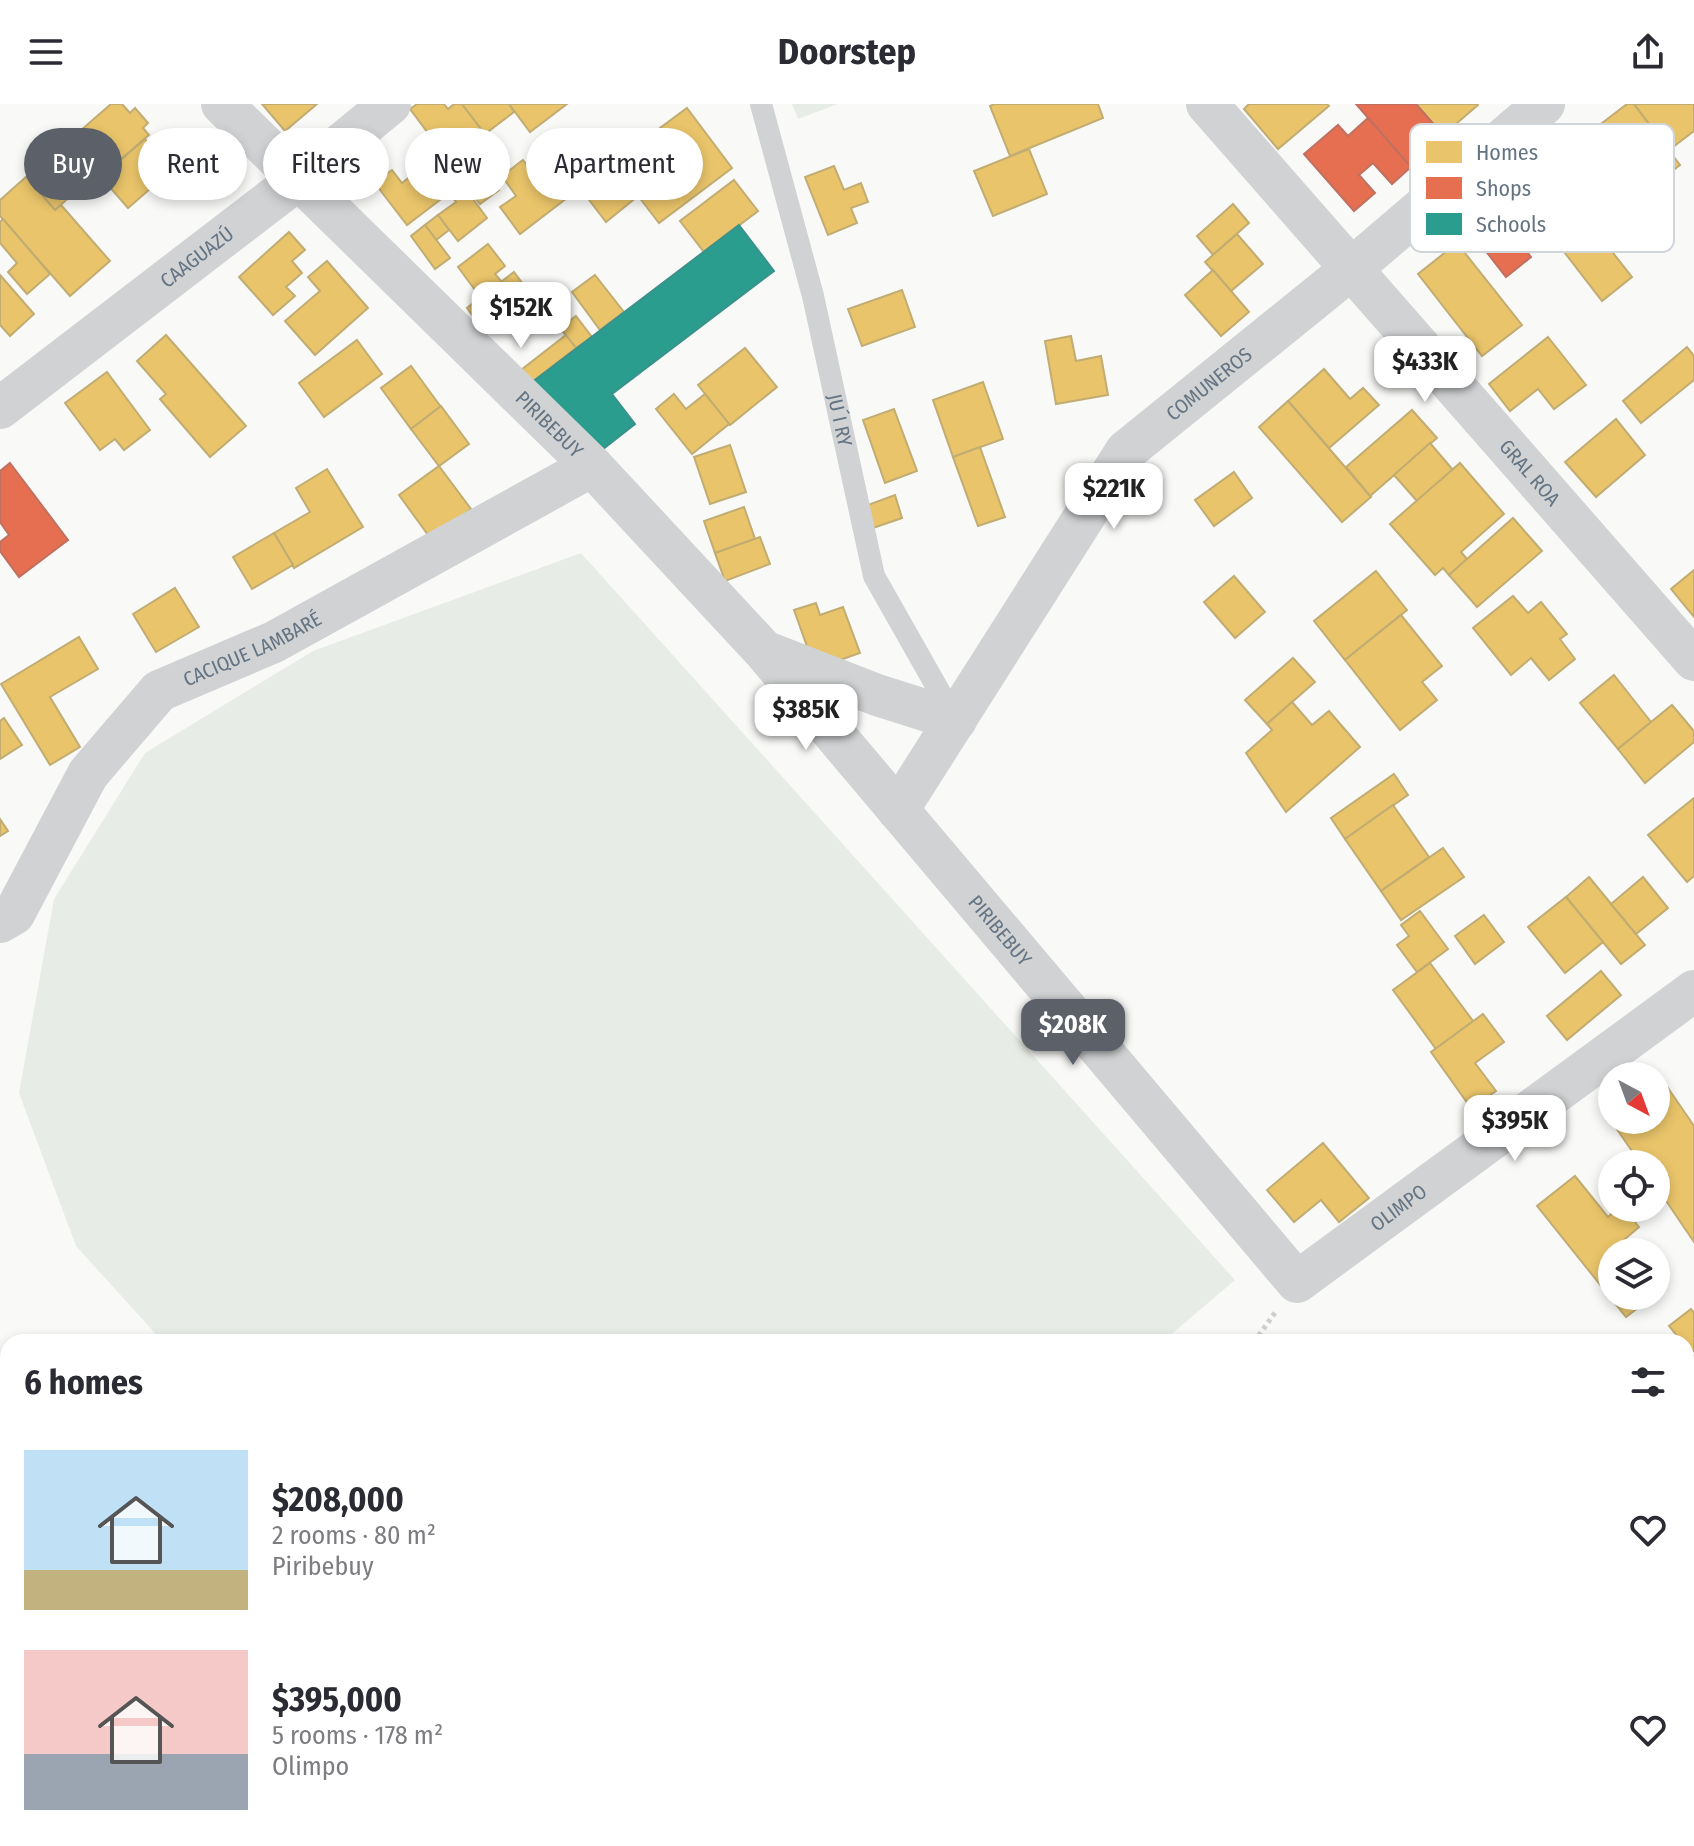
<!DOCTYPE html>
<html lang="en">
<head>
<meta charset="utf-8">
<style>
  body { margin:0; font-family:"Fira Sans Condensed",sans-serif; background:#f2f2f3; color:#2b2b33; height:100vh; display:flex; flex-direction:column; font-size:30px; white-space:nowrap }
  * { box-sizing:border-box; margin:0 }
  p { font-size:26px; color:#7c7c81 }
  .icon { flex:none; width:44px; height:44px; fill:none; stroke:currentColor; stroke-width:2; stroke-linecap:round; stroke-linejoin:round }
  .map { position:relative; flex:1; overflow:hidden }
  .drawer { position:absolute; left:0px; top:1230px; width:1694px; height:512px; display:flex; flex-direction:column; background:#fff; border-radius:24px 24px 0 0; box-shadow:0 4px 12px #0003 }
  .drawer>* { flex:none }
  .banner { position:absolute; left:24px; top:24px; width:800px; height:72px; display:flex; gap:16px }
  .needle { width:52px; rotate:139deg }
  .tools { position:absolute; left:1598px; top:958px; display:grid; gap:16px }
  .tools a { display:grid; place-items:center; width:72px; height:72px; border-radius:50%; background:#fff; box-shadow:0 4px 12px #0003; font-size:40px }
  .price { position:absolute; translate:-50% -68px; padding:0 18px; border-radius:16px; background:#fff; color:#222; font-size:26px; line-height:52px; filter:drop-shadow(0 2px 4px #0008) }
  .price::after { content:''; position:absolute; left:50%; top:48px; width:24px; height:18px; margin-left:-12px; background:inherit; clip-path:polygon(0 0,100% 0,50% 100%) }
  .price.active { background:#5c6169; color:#fff }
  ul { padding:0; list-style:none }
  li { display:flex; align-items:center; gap:24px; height:200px; padding:0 24px }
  li span { display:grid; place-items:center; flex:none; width:224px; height:160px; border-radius:0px; color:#555 }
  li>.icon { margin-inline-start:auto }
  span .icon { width:96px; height:96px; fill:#fffc; stroke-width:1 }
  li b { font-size:34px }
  h2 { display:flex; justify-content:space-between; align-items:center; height:96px; padding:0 24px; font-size:34px }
  .pill { padding:0 28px; border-radius:36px; background:#fff; box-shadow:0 4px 12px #0003; font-size:28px; line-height:72px }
  .pill.active { background:#5c6169; color:#fff }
  header { display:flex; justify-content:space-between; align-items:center; height:104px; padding:0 24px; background:#fff; font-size:36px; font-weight:700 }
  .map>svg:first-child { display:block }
  .green { fill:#e8ece6 }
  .homes { fill:#e9c46a; stroke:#c1ac72; stroke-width:2 }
  .shops { fill:#e76f51; stroke:#c07060; stroke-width:2 }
  .schools { fill:#2a9d8f; stroke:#3b918b; stroke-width:2 }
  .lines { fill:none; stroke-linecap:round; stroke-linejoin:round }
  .path { stroke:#cecfcf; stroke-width:5; stroke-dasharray:4 4; stroke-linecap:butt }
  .lane { stroke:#d0d2d3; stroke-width:22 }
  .street { stroke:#d0d2d3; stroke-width:42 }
  .labels { text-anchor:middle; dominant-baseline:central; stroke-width:8; stroke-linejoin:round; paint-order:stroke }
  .street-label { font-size:20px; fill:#647483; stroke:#fff }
  .key { fill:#fff; stroke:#d0d5da; stroke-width:2 }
  .key-label { font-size:22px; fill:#647483 }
</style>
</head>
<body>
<header><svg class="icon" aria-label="menu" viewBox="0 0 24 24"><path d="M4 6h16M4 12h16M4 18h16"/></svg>Doorstep<svg class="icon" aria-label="share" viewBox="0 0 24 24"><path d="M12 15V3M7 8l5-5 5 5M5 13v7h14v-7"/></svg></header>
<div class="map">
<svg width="1694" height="1742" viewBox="0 0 1694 1742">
  <rect width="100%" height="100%" fill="#f9f9f8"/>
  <!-- green -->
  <g class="green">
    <path d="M792,0H838L798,15Z"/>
    <path d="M581,449L1235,1176L1162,1238H163L76,1142L19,989L54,795L145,649L313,547Z"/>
  </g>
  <!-- homes -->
  <g class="homes">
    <path d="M111,0H122L130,9L135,4L148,19L143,24L149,31L97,76L65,40Z"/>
    <path d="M262,0H317L285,27Z"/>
    <path d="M417,0H444L448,5L454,0H462L485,30L449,57L410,5Z"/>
    <path d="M462,0H509L514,8L485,30Z"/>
    <path d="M509,0H567L530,28Z"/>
    <path d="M994,0H1098L1103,14L1010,52L990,2Z"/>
    <path d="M1249,0H1327L1329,2L1278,45L1244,5Z"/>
    <path d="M1416,0H1477L1478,1L1443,31Z"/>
    <path d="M1627,0H1634L1680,61L1626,103L1590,57L1607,44L1593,26Z"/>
    <path d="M1634,0H1694V27L1669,46Z"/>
    <path d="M687,4L732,64L659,119L613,59Z"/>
    <path d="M145,35L172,66L128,104L101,73Z"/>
    <path d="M1029,45L1047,90L993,112L974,67Z"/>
    <path d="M55,49L83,81L55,106L26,73Z"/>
    <path d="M472,50L499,86L480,100L453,65Z"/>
    <path d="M523,56L538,75L561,58L580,84L520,130L500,103L516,92L502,72Z"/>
    <path d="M427,59L449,89L407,121L374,78L392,66L402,79Z"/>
    <path d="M613,59L638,92L606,118L580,84Z"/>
    <path d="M834,62L844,86L861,79L868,98L851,104L857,119L828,131L805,73Z"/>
    <path d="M26,73L55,106L61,101L110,157L70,192L0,112V96Z"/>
    <path d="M734,76L758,107L704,148L680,117Z"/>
    <path d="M462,80L487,114L458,137L438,111L456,98L449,89Z"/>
    <path d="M1233,100L1249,119L1213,151L1197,132Z"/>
    <path d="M1580,107L1632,173L1602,197L1551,131Z"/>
    <path d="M438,111L449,126L436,136L425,121Z"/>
    <path d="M3,115L50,170L27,190L8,168L17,159L0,139V118Z"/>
    <path d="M425,121L450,154L435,165L411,132Z"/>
    <path d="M289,128L305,146L292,157L302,169L286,183L295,192L273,211L239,173Z"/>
    <path d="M1237,130L1263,160L1231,187L1205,158Z"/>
    <path d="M1457,139L1522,221L1482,252L1418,170Z"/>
    <path d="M488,140L505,162L495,170L502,178L481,194L458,163Z"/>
    <path d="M327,157L368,204L315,251L285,217L320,187L308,173Z"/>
    <path d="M1213,166L1249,208L1221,232L1185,191Z"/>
    <path d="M514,168L532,192L485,228L467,204Z"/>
    <path d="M0,171L34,210L10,232L0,221Z"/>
    <path d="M595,171L624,208L600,226L572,188Z"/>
    <path d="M902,186L915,223L862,242L848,205Z"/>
    <path d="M576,212L592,233L576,244L560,224Z"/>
    <path d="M166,231L246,322L210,353L160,295L166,290L137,257Z"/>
    <path d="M566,231L576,244L531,279L521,266Z"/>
    <path d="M1071,232L1076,257L1101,252L1108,291L1056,300L1045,237Z"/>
    <path d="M1548,233L1586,281L1554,305L1538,285L1510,307L1489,280Z"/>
    <path d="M357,236L382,270L324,313L299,279Z"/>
    <path d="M1687,243L1694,252V276L1641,319L1623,297Z"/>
    <path d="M745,244L777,283L730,321L698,281Z"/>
    <path d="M411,262L441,303L411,325L381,284Z"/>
    <path d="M1324,265L1350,295L1363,284L1379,301L1329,344L1288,297Z"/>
    <path d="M107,268L150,326L124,346L115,335L100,346L65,299Z"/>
    <path d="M983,278L1003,335L953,353L933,296Z"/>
    <path d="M674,290L686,305L705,290L729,320L692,350L656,305Z"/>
    <path d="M1288,297L1371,393L1342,418L1259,323Z"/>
    <path d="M441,302L469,340L439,362L411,325Z"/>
    <path d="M894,305L917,367L885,379L863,316Z"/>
    <path d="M1412,306L1437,334L1370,392L1346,363Z"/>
    <path d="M1616,315L1645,351L1596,393L1565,358Z"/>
    <path d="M1430,339L1453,366L1417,397L1394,371Z"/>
    <path d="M730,341L746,388L710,400L694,353Z"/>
    <path d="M980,343L1005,413L978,422L953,353Z"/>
    <path d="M1460,359L1504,410L1461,448L1467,455L1449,471L1443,464L1435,471L1390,420Z"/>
    <path d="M439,362L471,405L431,435L399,391Z"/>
    <path d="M327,365L363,423L294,464L274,429L310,408L296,384Z"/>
    <path d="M1234,368L1252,394L1214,422L1195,396Z"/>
    <path d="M895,391L902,414L873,424L865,402Z"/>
    <path d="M744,403L755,435L715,449L704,417Z"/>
    <path d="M1513,414L1542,447L1477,503L1449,471Z"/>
    <path d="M274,429L293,461L252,485L233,453Z"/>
    <path d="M760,433L770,460L725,477L715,449Z"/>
    <path d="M1694,466V513L1671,485Z"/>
    <path d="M1376,467L1407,506L1345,556L1314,517Z"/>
    <path d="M1234,472L1265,508L1235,534L1204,498Z"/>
    <path d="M175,484L199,523L156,548L133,510Z"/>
    <path d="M1513,492L1528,509L1541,498L1567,530L1560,535L1575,555L1549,576L1531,554L1511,571L1473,524Z"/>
    <path d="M816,499L820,511L843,503L860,549L815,565L794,506Z"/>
    <path d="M1401,511L1442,562L1422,578L1437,596L1400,626L1345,556Z"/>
    <path d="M79,533L98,565L50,593L80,643L50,661L1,580Z"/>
    <path d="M1293,554L1315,578L1267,620L1245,596Z"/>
    <path d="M1614,571L1651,618L1618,645L1580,599Z"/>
    <path d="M1292,598L1312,621L1329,607L1360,643L1286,708L1246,649L1272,626L1267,620Z"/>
    <path d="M1672,601L1694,627V638L1645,679L1618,645Z"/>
    <path d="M4,614L22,641L0,655V617Z"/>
    <path d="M1394,670L1408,691L1345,735L1331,714Z"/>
    <path d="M1694,694V772L1687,778L1648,731Z"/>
    <path d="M1393,701L1429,753L1381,787L1345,735Z"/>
    <path d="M0,715L8,727L0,732Z"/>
    <path d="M1443,744L1464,773L1401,816L1381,787Z"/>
    <path d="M1589,773L1645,841L1621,860L1566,793Z"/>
    <path d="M1643,773L1668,804L1636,830L1611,800Z"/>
    <path d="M1566,793L1603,838L1565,869L1528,823Z"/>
    <path d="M1420,807L1448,845L1417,868L1397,841L1409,832L1401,821Z"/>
    <path d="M1484,811L1504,838L1475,860L1455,832Z"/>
    <path d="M1430,859L1473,917L1436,945L1393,886Z"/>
    <path d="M1601,867L1621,891L1567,936L1547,912Z"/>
    <path d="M1483,910L1504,938L1475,959L1496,987L1471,1004L1431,948Z"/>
    <path d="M1668,984L1694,1022V1138L1656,1082V1060H1641L1614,1021L1621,1016H1656V992Z"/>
    <path d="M1323,1039L1369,1094L1339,1118L1321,1096L1294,1118L1267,1086Z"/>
    <path d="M1575,1072L1608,1113L1618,1104H1624L1639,1123L1625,1135L1635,1148H1612V1192H1645L1648,1196L1626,1213L1537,1102Z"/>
    <path d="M1691,1205L1694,1209V1246L1691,1249L1686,1243V1238H1682L1669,1222Z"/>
    <path d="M1691,1249L1694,1253V1291L1686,1282V1253Z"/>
  </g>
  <!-- shops -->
  <g class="shops">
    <path d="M1356,0H1416L1443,31L1409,61Z"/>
    <path d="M1368,14L1411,63L1392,80L1373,59L1359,71L1375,89L1354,107L1304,50L1338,21L1348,32Z"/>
    <path d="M1492,103L1531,153L1506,173L1467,123Z"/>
    <path d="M10,359L68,436L19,473L0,447V438L9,431L0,418V367Z"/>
  </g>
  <!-- schools -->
  <path class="schools" d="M739,121L774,167L612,290L635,320L589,356L531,279Z"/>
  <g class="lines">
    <!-- path -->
    <g class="path">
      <path d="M1254,1238L1277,1206"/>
      <path d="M728,1742L737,1734"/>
    </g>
    <!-- lane -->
    <path class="lane" id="s1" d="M761,0L813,192L874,472L955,615"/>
    <!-- street -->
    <g class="street">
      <path id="s2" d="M222,0L592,362L764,547L1297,1178L1694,887"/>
      <path id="s3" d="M1207,0L1694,556"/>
      <path id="s4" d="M0,304L300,74L390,0"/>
      <path d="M769,549L877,591L956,616"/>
      <path id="s5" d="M898,706L1126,347L1350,166L1544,0"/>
      <path id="s6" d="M0,818L14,810L88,670L159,587L274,538L592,362"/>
    </g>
  </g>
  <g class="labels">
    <!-- street labels -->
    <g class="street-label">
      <text stroke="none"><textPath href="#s4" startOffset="248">CAAGUAZÚ</textPath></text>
      <text stroke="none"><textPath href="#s5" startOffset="532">COMUNEROS</textPath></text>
      <text stroke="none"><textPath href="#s1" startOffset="326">JU´I RY</textPath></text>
      <text stroke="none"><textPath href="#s2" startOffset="458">PIRIBEBUY</textPath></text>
      <text stroke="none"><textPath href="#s3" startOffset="490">GRAL ROA</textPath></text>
      <text stroke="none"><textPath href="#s6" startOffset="386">CACIQUE LAMBARÉ</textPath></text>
      <text stroke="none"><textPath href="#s2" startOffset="1136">PIRIBEBUY</textPath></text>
      <text stroke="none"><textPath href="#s2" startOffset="1722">OLIMPO</textPath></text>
    </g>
  </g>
  <!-- legend -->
  <rect x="1410" y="20" width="264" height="128" rx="12" class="key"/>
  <rect x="1426" y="37" width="36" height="22" fill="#e9c46a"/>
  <rect x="1426" y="73" width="36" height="22" fill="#e76f51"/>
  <rect x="1426" y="109" width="36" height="22" fill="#2a9d8f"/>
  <g class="key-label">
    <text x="1476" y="56">Homes</text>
    <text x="1476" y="92">Shops</text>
    <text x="1476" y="128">Schools</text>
  </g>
</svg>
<div class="tools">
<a><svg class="needle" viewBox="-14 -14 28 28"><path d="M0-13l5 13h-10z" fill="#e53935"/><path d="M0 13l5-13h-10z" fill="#7c7c81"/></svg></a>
<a><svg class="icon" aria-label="locate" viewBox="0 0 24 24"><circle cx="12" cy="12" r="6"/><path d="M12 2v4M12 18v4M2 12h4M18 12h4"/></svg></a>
<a><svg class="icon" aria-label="layers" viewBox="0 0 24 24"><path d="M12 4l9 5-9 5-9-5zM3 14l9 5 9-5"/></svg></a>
</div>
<b class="price" style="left:521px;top:246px">$152K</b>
<b class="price" style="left:1425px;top:300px">$433K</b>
<b class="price" style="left:1114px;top:427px">$221K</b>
<b class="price" style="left:806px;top:648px">$385K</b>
<b class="price active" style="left:1073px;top:963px">$208K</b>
<b class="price" style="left:1515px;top:1059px">$395K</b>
<div class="banner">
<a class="pill active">Buy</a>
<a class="pill">Rent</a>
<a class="pill">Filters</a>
<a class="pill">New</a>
<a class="pill">Apartment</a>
</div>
<section class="drawer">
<h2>6 homes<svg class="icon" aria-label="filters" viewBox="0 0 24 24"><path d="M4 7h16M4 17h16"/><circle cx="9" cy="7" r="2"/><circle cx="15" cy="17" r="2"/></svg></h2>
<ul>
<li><span style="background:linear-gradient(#bfe0f5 75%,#c2b280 0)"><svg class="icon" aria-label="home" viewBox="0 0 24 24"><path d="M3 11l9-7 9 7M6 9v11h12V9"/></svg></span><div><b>$208,000</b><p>2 rooms · 80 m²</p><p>Piribebuy</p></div><svg class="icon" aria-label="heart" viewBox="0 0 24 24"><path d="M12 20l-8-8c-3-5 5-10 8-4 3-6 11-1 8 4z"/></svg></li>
<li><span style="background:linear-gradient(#f6c9c9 65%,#9aa5b1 0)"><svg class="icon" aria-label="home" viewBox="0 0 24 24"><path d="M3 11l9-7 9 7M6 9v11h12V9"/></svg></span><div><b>$395,000</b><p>5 rooms · 178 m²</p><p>Olimpo</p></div><svg class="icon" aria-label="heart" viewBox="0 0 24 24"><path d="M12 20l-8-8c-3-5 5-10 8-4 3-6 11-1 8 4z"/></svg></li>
</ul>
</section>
</div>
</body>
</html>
